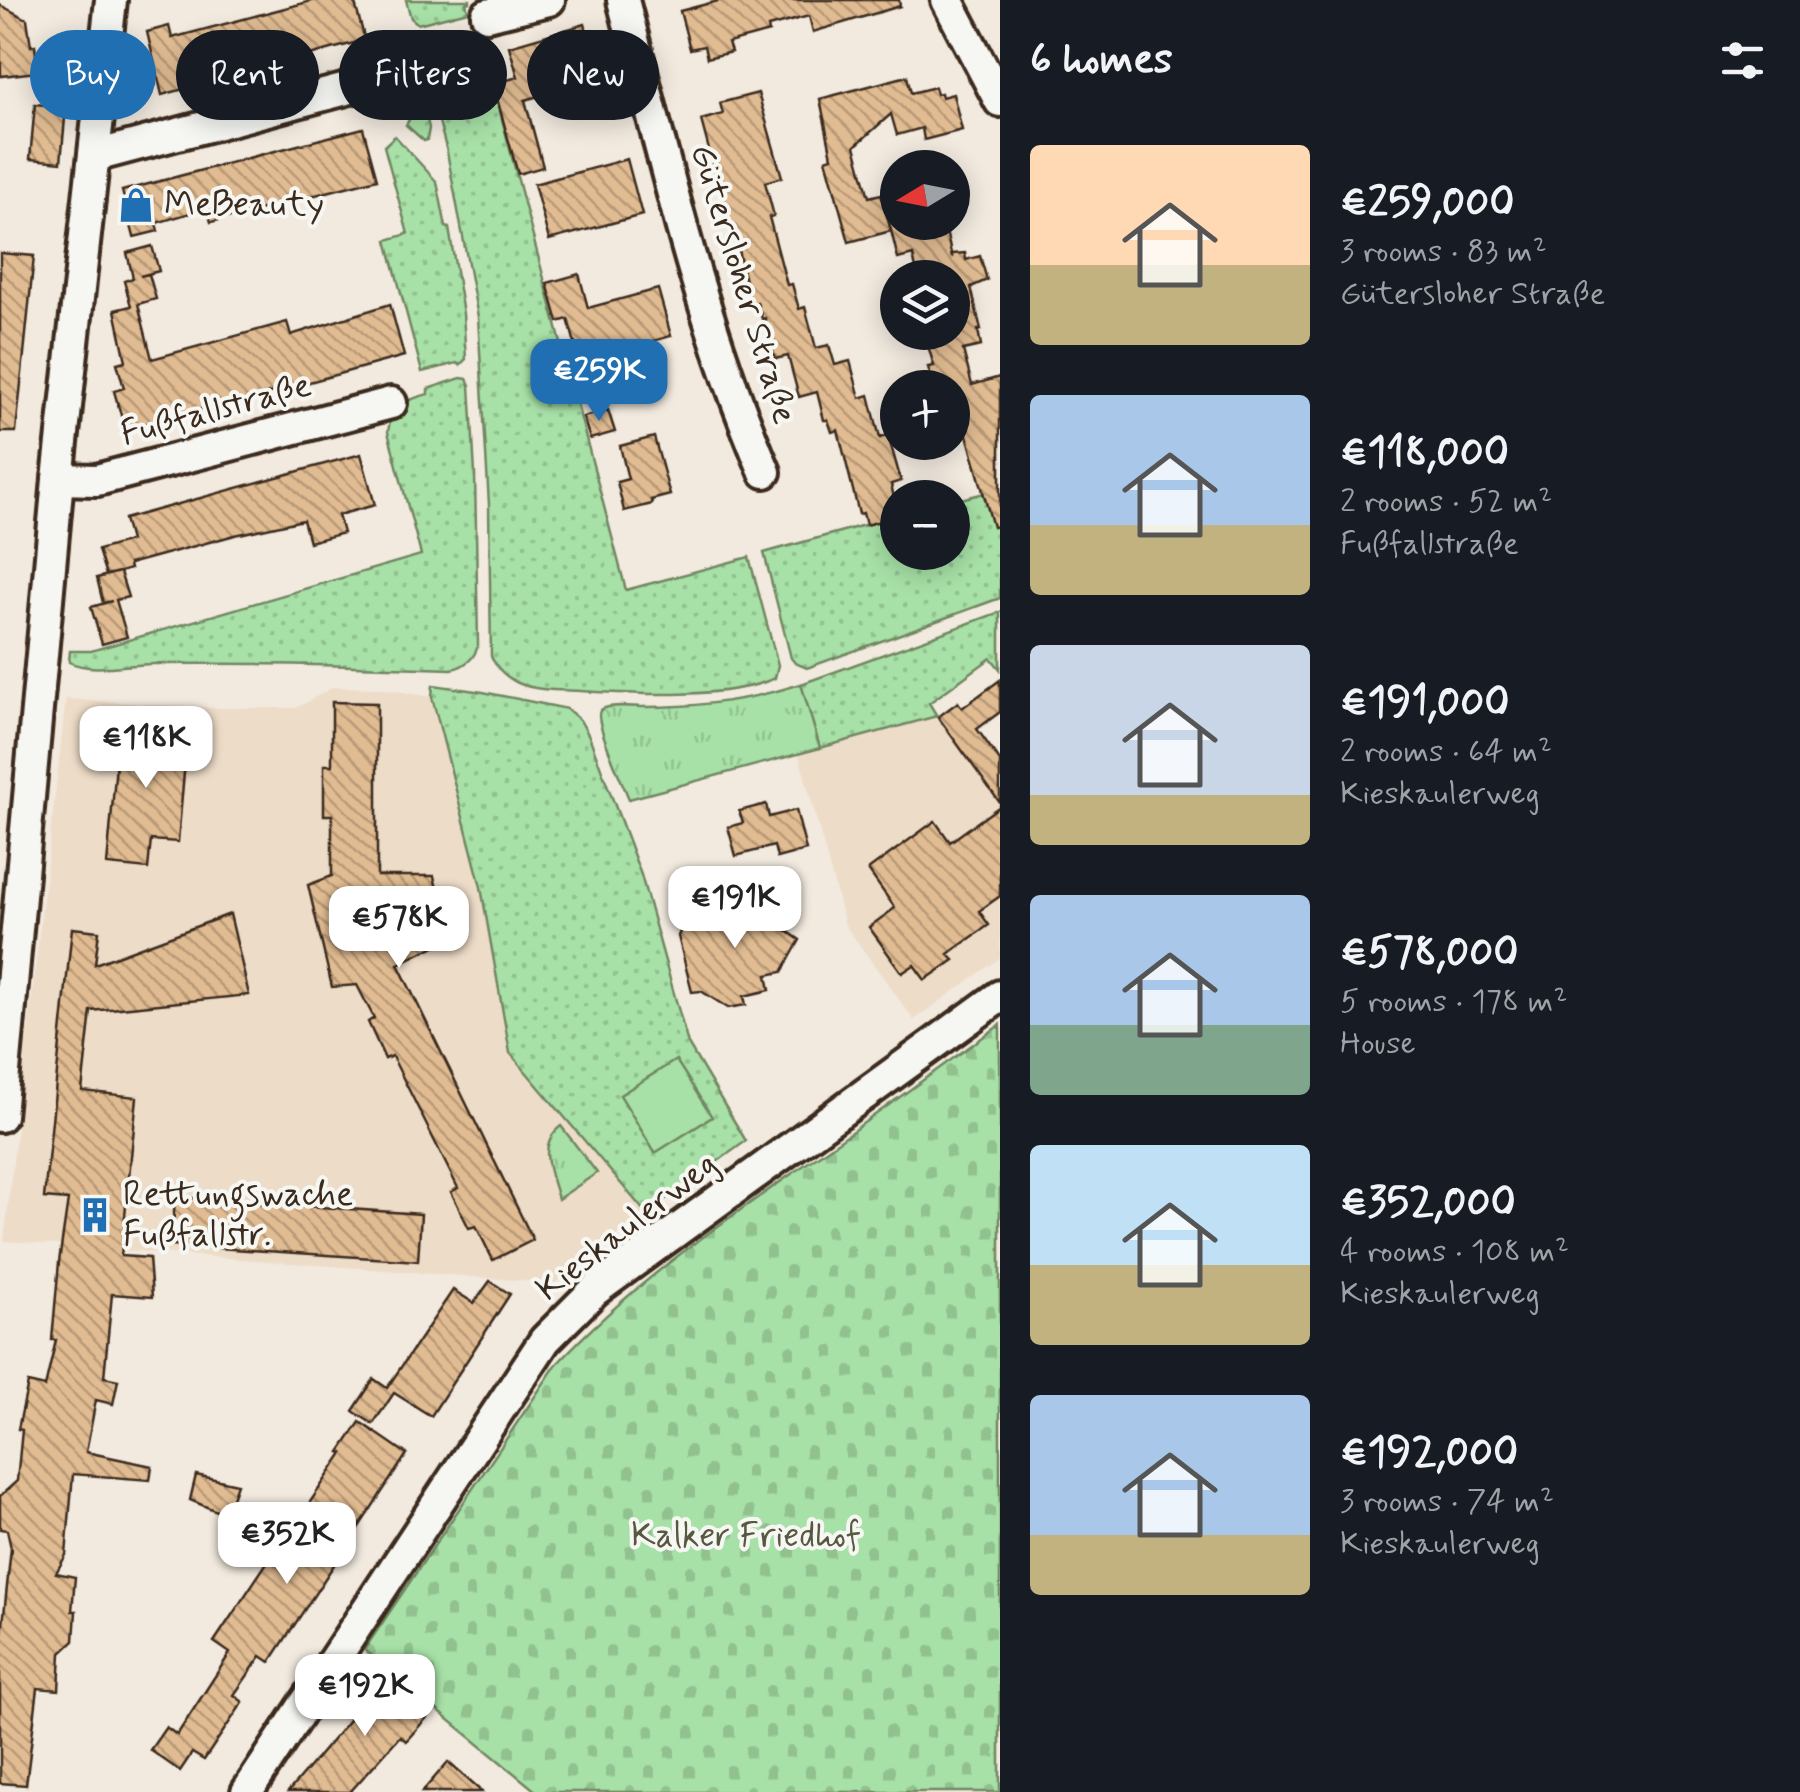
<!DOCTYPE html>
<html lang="en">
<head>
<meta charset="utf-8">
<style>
  body { margin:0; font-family:Mynerve,sans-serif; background:#242831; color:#f1f3f6; height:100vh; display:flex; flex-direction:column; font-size:38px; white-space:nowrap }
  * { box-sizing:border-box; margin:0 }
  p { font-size:32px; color:#9ea1a6 }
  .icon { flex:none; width:55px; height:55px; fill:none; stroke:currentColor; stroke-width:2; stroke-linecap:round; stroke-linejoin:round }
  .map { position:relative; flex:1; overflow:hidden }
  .panel { display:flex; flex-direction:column; background:#171b24; width:800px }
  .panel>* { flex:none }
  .banner { position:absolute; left:30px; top:30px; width:820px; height:90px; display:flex; gap:20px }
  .needle { width:65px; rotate:260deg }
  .tools { position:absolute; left:880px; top:150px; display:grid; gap:20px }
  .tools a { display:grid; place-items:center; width:90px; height:90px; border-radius:50%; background:#171b24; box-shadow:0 5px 25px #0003; font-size:50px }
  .price { position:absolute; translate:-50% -85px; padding:0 22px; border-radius:20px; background:#fff; color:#222; font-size:32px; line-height:65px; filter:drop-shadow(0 2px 5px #0008) }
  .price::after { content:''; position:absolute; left:50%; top:60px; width:30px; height:22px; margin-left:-15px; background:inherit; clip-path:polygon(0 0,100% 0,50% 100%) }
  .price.current { background:#1f6fb2; color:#fff }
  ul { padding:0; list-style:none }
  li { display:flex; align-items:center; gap:30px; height:250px; padding:0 30px }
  li span { display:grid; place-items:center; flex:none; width:280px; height:200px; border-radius:10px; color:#555 }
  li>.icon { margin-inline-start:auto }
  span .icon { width:120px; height:120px; fill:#fffc; stroke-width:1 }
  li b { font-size:42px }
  h2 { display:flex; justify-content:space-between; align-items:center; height:120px; padding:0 30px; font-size:42px }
  .pill { padding:0 35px; border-radius:45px; background:#171b24; box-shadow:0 5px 25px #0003; font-size:35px; line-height:90px }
  .pill.current { background:#1f6fb2; color:#fff }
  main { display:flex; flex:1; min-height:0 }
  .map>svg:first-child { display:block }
  .built { fill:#eddcc8 }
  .grass { fill:url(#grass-dots); stroke:#718662; stroke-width:2.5 }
  .cemetery { fill:url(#cemetery-stones); stroke:#718662; stroke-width:2.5 }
  .park { fill:url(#park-tufts); stroke:#718662; stroke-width:2.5 }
  .pitch { fill:#a7e1a7; stroke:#718662; stroke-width:2.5 }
  .building { fill:url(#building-back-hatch); stroke:#3b2a1e; stroke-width:2.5 }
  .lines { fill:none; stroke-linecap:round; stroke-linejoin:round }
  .street-casing { stroke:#3b2a1e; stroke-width:38 }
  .street { stroke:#f6f6f2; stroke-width:30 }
  .labels { text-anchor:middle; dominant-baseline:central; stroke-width:8; stroke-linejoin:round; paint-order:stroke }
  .poi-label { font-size:35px; fill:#3b2a1e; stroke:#f6f6f2; text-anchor:start }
  .street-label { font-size:35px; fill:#3b2a1e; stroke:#f6f6f2 }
  .park-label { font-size:35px; fill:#565840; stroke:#f6f6f2 }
</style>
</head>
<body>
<main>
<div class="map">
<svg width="1000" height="1792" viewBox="0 0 1000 1792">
  <defs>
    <pattern id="grass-dots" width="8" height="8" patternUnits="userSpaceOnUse" patternTransform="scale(2.5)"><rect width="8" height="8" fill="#a7e1a7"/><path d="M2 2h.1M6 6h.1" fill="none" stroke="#91c18f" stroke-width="1.8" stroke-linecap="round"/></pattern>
    <pattern id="cemetery-stones" width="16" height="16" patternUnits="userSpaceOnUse" patternTransform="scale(2.5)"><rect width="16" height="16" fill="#a7e1a7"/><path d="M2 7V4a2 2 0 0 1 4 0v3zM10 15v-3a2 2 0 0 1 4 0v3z" fill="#91c18f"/></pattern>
    <pattern id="park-tufts" width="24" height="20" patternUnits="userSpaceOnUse" patternTransform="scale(2.5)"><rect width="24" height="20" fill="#a7e1a7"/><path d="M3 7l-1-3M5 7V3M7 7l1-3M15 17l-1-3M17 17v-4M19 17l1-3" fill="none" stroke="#91c18f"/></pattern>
    <pattern id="building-back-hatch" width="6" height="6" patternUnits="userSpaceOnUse" patternTransform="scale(2.5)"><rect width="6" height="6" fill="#e1bc92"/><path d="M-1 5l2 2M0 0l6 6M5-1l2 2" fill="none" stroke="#b89977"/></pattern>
  </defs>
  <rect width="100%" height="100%" fill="#f2eadf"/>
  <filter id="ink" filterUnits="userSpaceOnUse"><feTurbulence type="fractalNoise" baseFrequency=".01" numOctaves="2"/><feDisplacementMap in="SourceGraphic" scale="20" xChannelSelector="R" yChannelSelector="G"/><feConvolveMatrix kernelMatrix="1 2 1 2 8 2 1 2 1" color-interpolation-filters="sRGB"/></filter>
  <g filter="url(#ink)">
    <!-- built -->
    <g class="built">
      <path d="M333,687L379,688L432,697L481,887L510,1053L646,1213L555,1283L4,1241L66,699L210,708H296Z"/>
      <path d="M937,717L1000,803V958L914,1020L845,925L799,755Z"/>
    </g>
    <!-- grass -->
    <g class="grass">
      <path d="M406,0H470V2L466,3L468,11L418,24L411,18Z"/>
      <path d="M475,25L479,32L626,590L749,557L778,665L775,678C728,700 633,694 580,691C561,690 536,691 518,683C507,678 496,668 491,656L489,505L478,317L447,152L419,45L423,38Z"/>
      <path d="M393,34L403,40L413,70L409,74L419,111H425L429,128L427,140L424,141L406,125L409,120C377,86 371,78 393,34Z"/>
      <path d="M395,136L437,182L446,227L449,228L463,314L466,359L460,365L457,363L422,372L387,240L408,234L384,146Z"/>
      <path d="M461,378L467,379L470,385L475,474L478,645C475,658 465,666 452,669C352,665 253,663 153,664C129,664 90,673 69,662L70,651H91L421,555L388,432C391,404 404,401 428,394V389Z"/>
      <path d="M1000,489V598L807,668L795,663L791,658L764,553L897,516L898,552H952L953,501Z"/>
      <path d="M1000,612V669L991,658L929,703L937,716L820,748L801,684Z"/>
      <path d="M433,685L483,692L567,709L580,720L589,736L641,875L688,1044L746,1141L646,1213L510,1053L481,887L432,697Z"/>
    </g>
    <!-- cemetery -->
    <path class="cemetery" d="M1000,1025V1792H537L364,1650L556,1365C627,1288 714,1228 800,1168C868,1121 933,1072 1000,1025Z"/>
    <!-- park -->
    <g class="park">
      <path d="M801,684L820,748L629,799C624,786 593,720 600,711C605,703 637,707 646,707C699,707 751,700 801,684Z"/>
      <path d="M561,1126L597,1173L558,1199C551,1173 536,1145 561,1126Z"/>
    </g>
    <!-- pitch -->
    <path class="pitch" d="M676,1060L712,1117L655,1153L620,1095Z"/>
    <!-- building -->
    <g class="building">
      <path d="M315,0H354L365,40L162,95L147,32L169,26L172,38Z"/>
      <path d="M722,0H899L900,6L813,32L809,16L768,27L769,32L728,43L731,52L707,58L704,46L690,49L680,11Z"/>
      <path d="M0,5L27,19L31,46L35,45L38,72L1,76Z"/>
      <path d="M585,24L599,78L525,100L543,167L518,174L493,84L518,77L509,46Z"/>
      <path d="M907,76L911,93L935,87L937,94L941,93L942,97L953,94L962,130L924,140L922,128L897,135L891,114L855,146L869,197L881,194L891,231L849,242L826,159L832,157L820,99Z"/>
      <path d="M758,93L782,177L765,182L774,216L769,217L787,285L792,284L799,309L805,307L816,348L829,345L835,365L850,361L860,398L869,395L880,438L888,435L901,481L891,484L898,516L866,525L863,513L859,514L838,430L832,432L828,420H824L817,392L799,397L788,356L775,359L765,318L762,319L757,302L750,304L733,227L730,228L701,120L723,114L720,103Z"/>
      <path d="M35,104L66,107L61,162L30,159Z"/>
      <path d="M363,128L377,179L211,222L207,208L156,223L158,231L134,237L122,191Z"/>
      <path d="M627,159L642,215L549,240L534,184Z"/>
      <path d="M889,222H944L952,258V254L965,253L966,260L980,256L987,280L971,287L981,330H978L981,346L963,350L972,385L1000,377V526L993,527L962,417L952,420V388H934L928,367L934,366L924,332H952V278H918L913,255L898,259Z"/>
      <path d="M152,246L159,271L140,276L149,274L156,299L138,304L152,359L287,322L291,335L390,304L404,356L204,411L203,409L125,429L114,391L124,388L117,363L126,361L115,310L131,306L124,281L133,278L127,253Z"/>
      <path d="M0,253L34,256L16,432H0Z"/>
      <path d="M579,274L588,308L658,289L671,336L629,348L631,357L605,364L603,355L580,361L568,319L558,322L547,283Z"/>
      <path d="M608,410L615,432L590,439L583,417Z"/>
      <path d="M654,437L670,495L651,500L652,504L624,511L617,482L628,479L620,446Z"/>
      <path d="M361,454L375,505L338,515L343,533L309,542L303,520L235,535L129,564L130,569L120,572L128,597L116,600L127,637L102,644L91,607L112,601L103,603L97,578L119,572L106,575L98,550L130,541L124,519Z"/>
      <path d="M1000,680V712L977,729L1000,761V803L938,717L958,702L962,708Z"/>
      <path d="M332,702L377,703V876H434L449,939L398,964L533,1240L493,1260L476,1226L469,1228L451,1192L458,1188L392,1056L385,1059L368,1022L374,1018L357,985L332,987L308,885L332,876V815H324V765H332Z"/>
      <path d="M120,720L188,726L178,842L151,840L148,869L107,865Z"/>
      <path d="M766,804L769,817L796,810L806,850L777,858L774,846L736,856L728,827L743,823L739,811Z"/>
      <path d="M1000,806V896L979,911L989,925L948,954L954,960L925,980L914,965L902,973L869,927L895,908L868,870L935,821L950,842Z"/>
      <path d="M739,899L756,909L770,905L774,922L800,940L782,972L767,975L770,990L744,996L746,1005L728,1008L701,991L692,992L678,936L682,927L697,923L707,906Z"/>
      <path d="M230,914L249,995L91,1011L82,1091L137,1097L121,1256L149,1258L152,1297L112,1294L104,1377L118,1380L113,1404L96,1400L86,1452L152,1466L150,1480L73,1474L66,1555L56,1573L75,1577L72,1611H76L74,1641L61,1653L59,1690L38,1688L26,1785L0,1783V1653L11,1548L7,1530L0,1529V1496L17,1481L22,1430L18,1429L28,1383L45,1387L56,1340H52L59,1262L68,1200L44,1198L72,928L99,931L95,964Z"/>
      <path d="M175,1197L421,1214L418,1261L172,1245Z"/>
      <path d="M490,1281L510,1294L431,1416L394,1393L373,1424L353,1411L374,1379L387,1388L453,1290L474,1303Z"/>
      <path d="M360,1422L407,1454L270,1662L261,1656L234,1695L243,1702L204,1760L192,1753L180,1771L150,1750L166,1727L177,1735L230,1653L214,1642L290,1528L292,1529L343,1453L340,1452Z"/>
      <path d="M196,1475L237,1484L226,1515L190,1500Z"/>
      <path d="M385,1673L432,1712L406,1741L400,1736L350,1792H288L354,1714L352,1712Z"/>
      <path d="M448,1762L482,1792H422Z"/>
    </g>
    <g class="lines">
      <defs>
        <g id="street">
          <path d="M623,0C664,159 700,320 765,472"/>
          <path d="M947,0L1000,101"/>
          <path d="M487,15L549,0"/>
          <path d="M95,156L354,87"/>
          <path d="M58,479L97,480L391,403"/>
          <path d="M0,1116L58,479L111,0"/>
          <path d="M247,1792L545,1340L595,1290L1000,996"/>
        </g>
      </defs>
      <!-- street casing -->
      <use href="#street" class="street-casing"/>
      <!-- street -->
      <use href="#street" class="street"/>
    </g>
  </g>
  <!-- icons -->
  <defs>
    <symbol id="shop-bare" viewBox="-9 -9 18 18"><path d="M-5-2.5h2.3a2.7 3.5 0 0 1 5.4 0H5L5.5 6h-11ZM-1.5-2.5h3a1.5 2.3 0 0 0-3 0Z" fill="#1f6fb2" stroke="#f6f6f2" stroke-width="2.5" paint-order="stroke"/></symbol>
    <symbol id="building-bare" viewBox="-9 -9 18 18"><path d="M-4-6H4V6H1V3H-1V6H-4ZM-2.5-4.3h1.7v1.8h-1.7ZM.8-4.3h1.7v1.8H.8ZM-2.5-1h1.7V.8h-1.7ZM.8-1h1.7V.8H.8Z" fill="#1f6fb2" stroke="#f6f6f2" stroke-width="2.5" paint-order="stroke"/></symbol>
  </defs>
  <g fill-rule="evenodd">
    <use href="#shop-bare" x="111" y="180" width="50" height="50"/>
    <use href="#building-bare" x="70" y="1190" width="50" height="50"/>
  </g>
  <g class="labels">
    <!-- poi labels -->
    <g class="poi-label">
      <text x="164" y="205">MeBeauty</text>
      <text x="123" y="1195">Rettungswache<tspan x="123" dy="40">Fußfallstr.</tspan></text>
    </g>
    <!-- street labels -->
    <g class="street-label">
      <text transform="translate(743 284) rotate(73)">Gütersloher Straße</text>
      <text transform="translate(216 410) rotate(-15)">Fußfallstraße</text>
      <text transform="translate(627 1227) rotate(-38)">Kieskaulerweg</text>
    </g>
    <!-- park labels -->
    <g class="park-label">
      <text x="746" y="1536">Kalker Friedhof</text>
    </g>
  </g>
</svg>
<div class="tools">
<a><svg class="needle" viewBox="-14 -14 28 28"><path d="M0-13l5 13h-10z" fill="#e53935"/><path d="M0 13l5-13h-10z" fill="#9ea1a6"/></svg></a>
<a><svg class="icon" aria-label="layers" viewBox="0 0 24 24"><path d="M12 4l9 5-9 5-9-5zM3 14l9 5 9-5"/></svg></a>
<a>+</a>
<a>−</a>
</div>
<b class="price current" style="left:599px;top:424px">€259K</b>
<b class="price" style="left:146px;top:791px">€118K</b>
<b class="price" style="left:735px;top:951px">€191K</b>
<b class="price" style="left:399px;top:971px">€578K</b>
<b class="price" style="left:287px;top:1587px">€352K</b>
<b class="price" style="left:365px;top:1739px">€192K</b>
<div class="banner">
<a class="pill current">Buy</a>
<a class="pill">Rent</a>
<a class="pill">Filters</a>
<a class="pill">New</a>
</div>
</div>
<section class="panel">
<h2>6 homes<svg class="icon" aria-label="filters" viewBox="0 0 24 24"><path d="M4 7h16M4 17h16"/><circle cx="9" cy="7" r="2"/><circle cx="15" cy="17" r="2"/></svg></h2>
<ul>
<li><span style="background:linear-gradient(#ffd9b3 60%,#c2b280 0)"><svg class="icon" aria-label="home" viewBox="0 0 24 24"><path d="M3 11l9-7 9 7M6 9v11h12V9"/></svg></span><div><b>€259,000</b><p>3 rooms · 83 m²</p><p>Gütersloher Straße</p></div></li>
<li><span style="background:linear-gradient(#a9c7e8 65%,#c2b280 0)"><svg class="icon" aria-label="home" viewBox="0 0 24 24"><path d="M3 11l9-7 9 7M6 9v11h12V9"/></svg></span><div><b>€118,000</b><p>2 rooms · 52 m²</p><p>Fußfallstraße</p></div></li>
<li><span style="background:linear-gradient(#c9d6e8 75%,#c2b280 0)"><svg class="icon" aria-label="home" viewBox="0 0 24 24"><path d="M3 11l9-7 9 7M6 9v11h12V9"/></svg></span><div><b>€191,000</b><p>2 rooms · 64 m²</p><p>Kieskaulerweg</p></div></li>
<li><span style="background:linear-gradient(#a9c7e8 65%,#7fa58c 0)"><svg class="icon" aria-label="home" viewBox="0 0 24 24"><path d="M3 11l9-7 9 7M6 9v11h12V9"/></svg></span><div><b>€578,000</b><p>5 rooms · 178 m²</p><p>House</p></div></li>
<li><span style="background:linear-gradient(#bfe0f5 60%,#c2b280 0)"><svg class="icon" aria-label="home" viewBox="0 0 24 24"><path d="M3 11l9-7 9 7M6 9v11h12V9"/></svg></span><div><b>€352,000</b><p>4 rooms · 108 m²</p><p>Kieskaulerweg</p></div></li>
<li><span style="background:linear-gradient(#a9c7e8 70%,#c2b280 0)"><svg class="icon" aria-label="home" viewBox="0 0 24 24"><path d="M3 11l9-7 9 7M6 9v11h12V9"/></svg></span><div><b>€192,000</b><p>3 rooms · 74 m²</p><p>Kieskaulerweg</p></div></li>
</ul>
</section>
</main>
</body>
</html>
